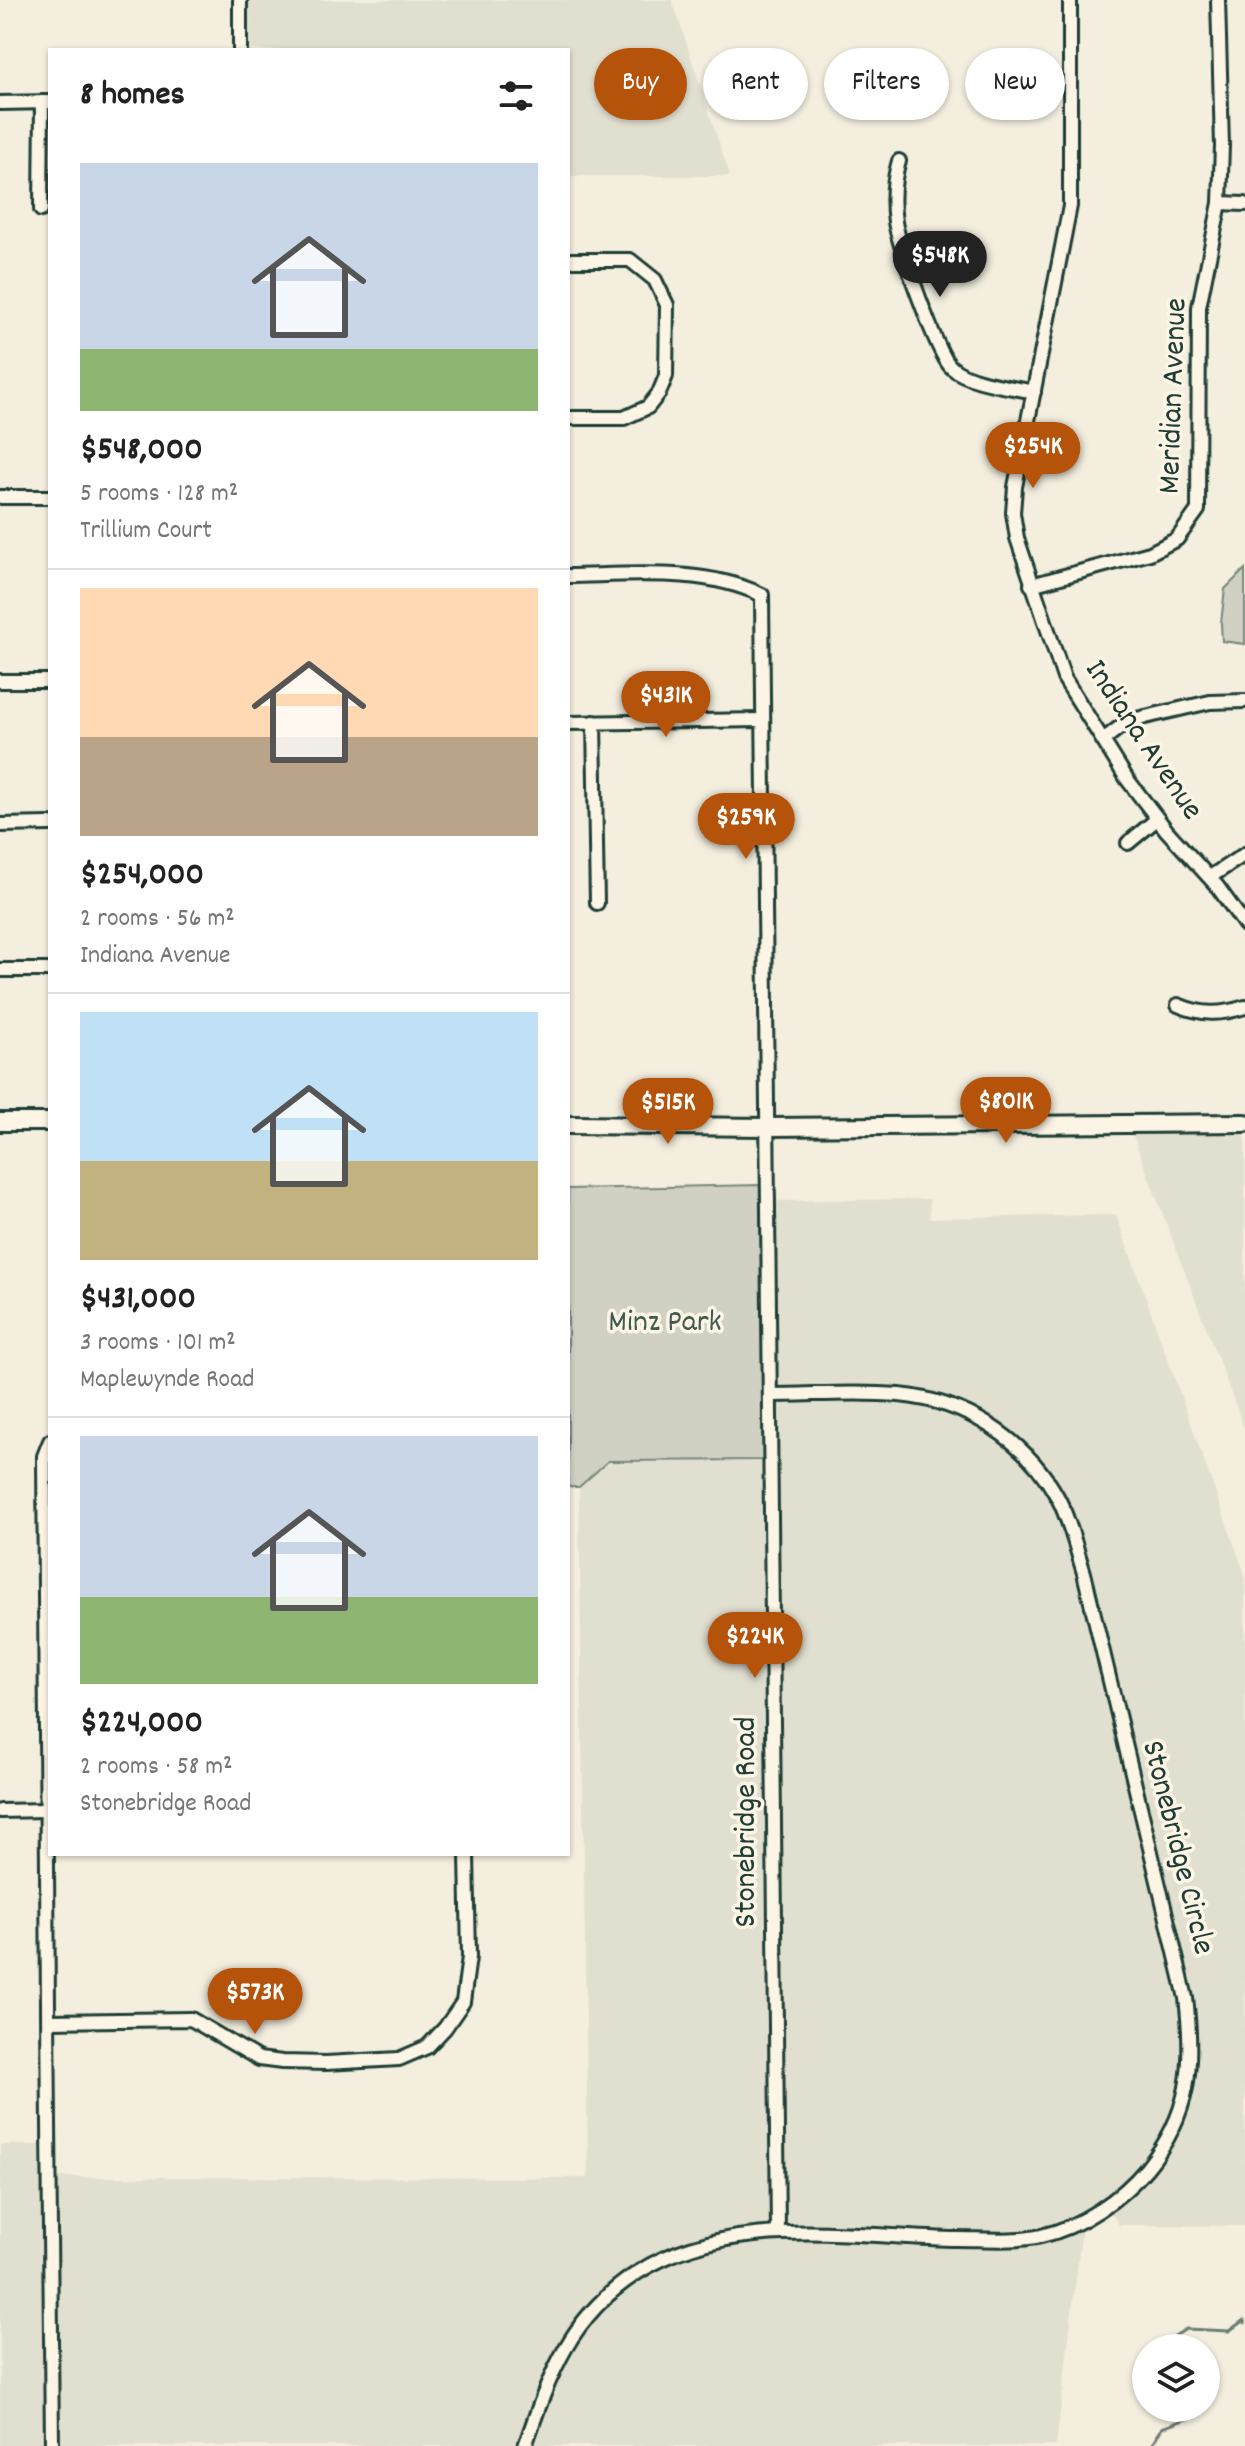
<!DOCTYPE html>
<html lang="en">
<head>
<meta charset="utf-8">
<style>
  body { margin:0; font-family:Dekko,sans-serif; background:#f2f2f2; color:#222; height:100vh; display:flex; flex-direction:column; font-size:30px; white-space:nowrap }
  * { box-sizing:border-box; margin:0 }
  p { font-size:26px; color:#767676 }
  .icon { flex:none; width:44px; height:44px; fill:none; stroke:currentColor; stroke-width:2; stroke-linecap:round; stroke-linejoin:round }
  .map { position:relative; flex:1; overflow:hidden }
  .details { position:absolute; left:48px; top:48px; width:522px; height:1808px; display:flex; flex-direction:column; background:#fff; border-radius:0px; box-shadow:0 2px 6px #0004 }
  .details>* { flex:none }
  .guide { position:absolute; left:594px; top:48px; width:530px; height:72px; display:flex; gap:16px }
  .controls { position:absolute; left:1132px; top:2334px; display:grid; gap:16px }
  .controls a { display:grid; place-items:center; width:88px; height:88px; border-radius:50%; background:#fff; box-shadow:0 2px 6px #0004; font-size:40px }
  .price { position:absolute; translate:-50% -68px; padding:0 18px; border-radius:28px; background:#b45309; color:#fff; font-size:26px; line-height:52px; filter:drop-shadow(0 2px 4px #0008) }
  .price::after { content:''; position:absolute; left:50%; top:48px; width:24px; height:18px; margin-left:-12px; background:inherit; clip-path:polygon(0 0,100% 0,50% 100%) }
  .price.active { background:#222; color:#fff }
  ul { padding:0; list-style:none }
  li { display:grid; align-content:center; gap:16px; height:424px; padding:0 32px }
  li+li { border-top:2px solid #e0e0e0 }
  li span { display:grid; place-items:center; height:248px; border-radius:0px; color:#555 }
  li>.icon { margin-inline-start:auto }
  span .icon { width:144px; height:144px; fill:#fffc; stroke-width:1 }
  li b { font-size:34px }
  h2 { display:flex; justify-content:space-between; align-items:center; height:96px; padding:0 32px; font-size:34px }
  .tag { padding:0 28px; border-radius:36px; background:#fff; box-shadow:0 2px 6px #0004; font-size:28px; line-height:72px }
  .tag.active { background:#b45309; color:#fff }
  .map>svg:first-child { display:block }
  .built { fill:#e1dfd0 }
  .green { fill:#d0d1c2; stroke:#78877b; stroke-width:2 }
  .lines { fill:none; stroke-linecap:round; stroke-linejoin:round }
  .stream { stroke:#6c7d72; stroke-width:3 }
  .street-casing { stroke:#1f3d34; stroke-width:18 }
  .secondary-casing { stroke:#1f3d34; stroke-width:22 }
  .street { stroke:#fcf5e5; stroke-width:12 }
  .secondary { stroke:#fcf5e5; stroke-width:16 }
  .labels { text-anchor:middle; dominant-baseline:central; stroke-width:7; stroke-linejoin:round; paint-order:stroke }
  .street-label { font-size:32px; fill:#1f3d34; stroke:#fcf5e5 }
  .park-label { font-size:32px; fill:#425b50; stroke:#fcf5e5 }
</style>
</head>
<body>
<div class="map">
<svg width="1245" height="2446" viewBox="0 0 1245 2446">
  <rect width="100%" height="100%" fill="#f3eede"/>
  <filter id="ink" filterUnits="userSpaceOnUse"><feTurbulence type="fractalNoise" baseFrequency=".0125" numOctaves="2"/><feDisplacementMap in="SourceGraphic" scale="16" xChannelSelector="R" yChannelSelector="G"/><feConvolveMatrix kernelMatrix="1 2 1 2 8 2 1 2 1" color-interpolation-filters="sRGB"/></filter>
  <g filter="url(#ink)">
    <!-- built -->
    <g class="built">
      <path d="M249,0H672L730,176H568V50H250Z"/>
      <path d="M1158,1131H1245V1430L1132,1133Z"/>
      <path d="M929,1199L930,1218L1116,1215L1245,1575V2226L1119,2225L1103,2199L1084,2210L1056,2446H0V2145H40L41,2177L588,2178L579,1487L608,1461L777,1459L774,1201Z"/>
    </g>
    <!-- green -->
    <g class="green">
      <path d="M1245,569V644L1222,641L1221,623L1225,589Z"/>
      <path d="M760,1185L763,1460L608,1461L579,1487H568V1189Z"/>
    </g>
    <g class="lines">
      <!-- stream -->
      <g class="stream">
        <path d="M1171,2348L1170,2339L1186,2329L1229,2331L1244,2320L1245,2323"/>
        <path d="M1151,2446L1162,2428L1189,2418L1188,2409L1170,2408"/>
      </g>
      <defs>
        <g id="street">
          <path d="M1070,0V206L1015,487L1013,513L1017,538L1064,678L1127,779L1167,831L1217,886L1245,925"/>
          <path d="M240,50V0"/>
          <path d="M0,103L49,102"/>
          <path d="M899,161C893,181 892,201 895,222C899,245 937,354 951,367C968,383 1012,387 1034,392"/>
          <path d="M1220,203L1245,204"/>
          <path d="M41,210L42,102"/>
          <path d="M568,260H630L655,280L667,305L666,376L659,393L648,407L624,418H568"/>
          <path d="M0,497H50"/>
          <path d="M568,576C632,575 703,567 762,595L778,2233"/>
          <path d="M1031,585L1150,553L1177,539L1198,510L1199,307L1220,203L1222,146L1218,0"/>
          <path d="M0,681H50"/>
          <path d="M594,722L597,903"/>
          <path d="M568,723L762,720"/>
          <path d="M1103,740L1128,721L1210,702L1245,701"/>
          <path d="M0,825L50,824"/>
          <path d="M1128,843L1157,819"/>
          <path d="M1210,877L1245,854"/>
          <path d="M0,970H50"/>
          <path d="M1178,1005C1202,1015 1220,1015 1245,1007"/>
          <path d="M50,1441L44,1456C44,1786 50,2116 52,2446"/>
          <path d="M0,1811L45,1810"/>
          <path d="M49,2021L191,2019L259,2059L282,2062L326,2063L399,2059L427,2047L445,2028L463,2002L469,1957L467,1854"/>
          <path d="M525,2446C550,2374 570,2316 637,2273C730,2213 853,2237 957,2239C984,2239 1015,2242 1041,2236C1081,2227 1121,2199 1147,2168C1191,2114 1194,2064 1186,1998L1084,1573C1076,1548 1070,1521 1058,1498C1026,1439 965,1401 899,1395C857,1391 813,1395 770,1395"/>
        </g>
        <g id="secondary">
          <path d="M0,1122H50"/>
          <path d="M568,1125L768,1127L1245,1123"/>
        </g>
      </defs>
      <!-- street casing -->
      <use href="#street" class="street-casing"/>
      <!-- secondary casing -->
      <use href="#secondary" class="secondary-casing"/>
      <!-- street -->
      <use href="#street" class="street"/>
      <!-- secondary -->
      <use href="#secondary" class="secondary"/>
    </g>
  </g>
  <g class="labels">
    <!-- street labels -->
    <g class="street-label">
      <text transform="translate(1175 396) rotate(-88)">Meridian Avenue</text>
      <text transform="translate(1142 741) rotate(56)">Indiana Avenue</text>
      <text transform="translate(748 1822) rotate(-90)">Stonebridge Road</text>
      <text transform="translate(1176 1848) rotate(76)">Stonebridge Circle</text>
    </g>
    <!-- park labels -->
    <g class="park-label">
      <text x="665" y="1324">Minz Park</text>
    </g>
  </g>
</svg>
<div class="controls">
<a><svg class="icon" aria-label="layers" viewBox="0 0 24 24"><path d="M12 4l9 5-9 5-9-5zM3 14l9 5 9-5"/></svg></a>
</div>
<b class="price active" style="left:940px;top:299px">$548K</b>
<b class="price" style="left:1033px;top:490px">$254K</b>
<b class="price" style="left:666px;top:739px">$431K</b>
<b class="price" style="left:746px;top:861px">$259K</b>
<b class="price" style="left:1006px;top:1145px">$801K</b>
<b class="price" style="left:668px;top:1146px">$515K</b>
<b class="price" style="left:755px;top:1680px">$224K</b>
<b class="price" style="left:255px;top:2036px">$573K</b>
<div class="guide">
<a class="tag active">Buy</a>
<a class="tag">Rent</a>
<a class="tag">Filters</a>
<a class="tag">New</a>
</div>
<section class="details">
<h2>8 homes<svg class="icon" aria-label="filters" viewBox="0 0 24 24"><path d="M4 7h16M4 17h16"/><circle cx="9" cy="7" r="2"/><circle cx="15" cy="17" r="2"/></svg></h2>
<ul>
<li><span style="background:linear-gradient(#c9d6e8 75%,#8fb573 0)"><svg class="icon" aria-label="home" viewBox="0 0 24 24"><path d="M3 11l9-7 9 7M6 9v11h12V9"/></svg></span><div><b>$548,000</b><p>5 rooms · 128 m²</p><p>Trillium Court</p></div></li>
<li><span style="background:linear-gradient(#ffd9b3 60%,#b9a48a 0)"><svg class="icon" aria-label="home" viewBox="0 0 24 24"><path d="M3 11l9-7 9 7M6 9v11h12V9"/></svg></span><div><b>$254,000</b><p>2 rooms · 56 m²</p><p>Indiana Avenue</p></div></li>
<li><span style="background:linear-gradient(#bfe0f5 60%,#c2b280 0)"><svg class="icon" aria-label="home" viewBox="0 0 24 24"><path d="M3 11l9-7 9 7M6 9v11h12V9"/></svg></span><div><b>$431,000</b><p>3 rooms · 101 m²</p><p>Maplewynde Road</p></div></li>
<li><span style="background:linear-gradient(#c9d6e8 65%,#8fb573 0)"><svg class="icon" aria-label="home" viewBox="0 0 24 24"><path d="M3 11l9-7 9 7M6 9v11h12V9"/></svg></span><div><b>$224,000</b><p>2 rooms · 58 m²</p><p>Stonebridge Road</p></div></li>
</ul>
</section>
</div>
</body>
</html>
